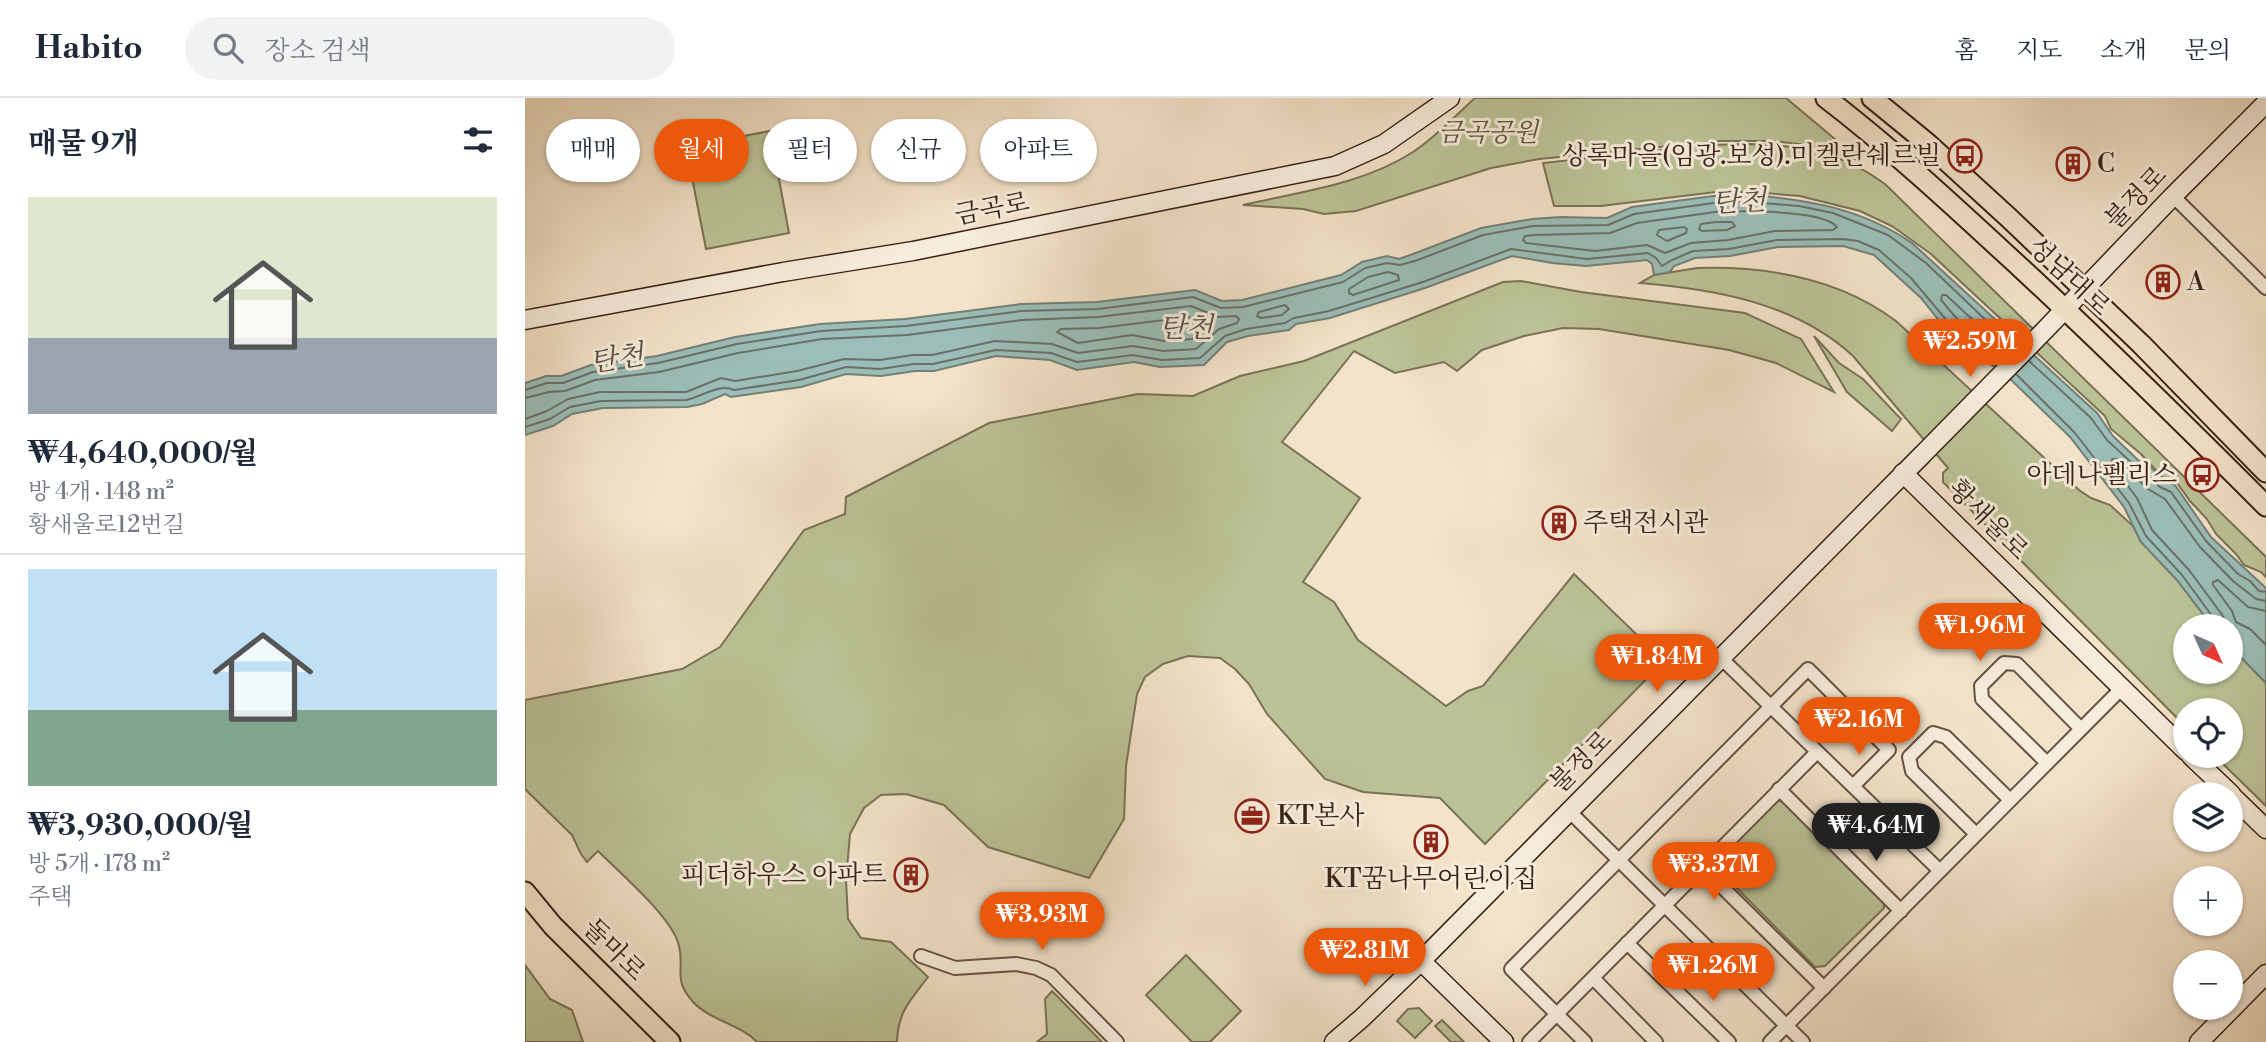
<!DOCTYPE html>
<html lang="ko">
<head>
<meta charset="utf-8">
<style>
  body { margin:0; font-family:"Libre Bodoni","Noto Serif KR",serif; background:#f2f2f3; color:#1f2937; height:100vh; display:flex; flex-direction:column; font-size:26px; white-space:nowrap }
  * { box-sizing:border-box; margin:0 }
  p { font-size:23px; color:#747a83 }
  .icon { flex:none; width:38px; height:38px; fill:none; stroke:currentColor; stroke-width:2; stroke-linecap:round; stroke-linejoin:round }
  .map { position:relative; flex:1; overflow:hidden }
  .drawer { display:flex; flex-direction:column; background:#fff; width:525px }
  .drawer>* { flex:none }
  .top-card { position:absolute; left:21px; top:21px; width:665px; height:63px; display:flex; gap:14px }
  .needle { width:46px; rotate:135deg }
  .controls { position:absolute; left:1648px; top:516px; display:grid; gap:14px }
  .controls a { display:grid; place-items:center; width:70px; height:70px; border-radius:50%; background:#fff; box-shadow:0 2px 5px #0004; font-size:35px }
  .price { position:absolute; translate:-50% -60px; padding:0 16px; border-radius:24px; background:#ea580c; color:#fff; font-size:23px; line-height:46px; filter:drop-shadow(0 2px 4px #0008) }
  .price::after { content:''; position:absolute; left:50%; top:42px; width:21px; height:16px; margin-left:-10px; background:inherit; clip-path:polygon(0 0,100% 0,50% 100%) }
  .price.current { background:#222; color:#fff }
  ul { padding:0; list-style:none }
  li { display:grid; align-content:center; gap:14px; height:371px; padding:0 28px }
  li+li { border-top:2px solid #e0e1e3 }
  li span { display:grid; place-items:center; height:217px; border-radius:0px; color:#555 }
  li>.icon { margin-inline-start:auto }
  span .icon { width:126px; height:126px; fill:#fffc; stroke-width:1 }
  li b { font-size:30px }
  h2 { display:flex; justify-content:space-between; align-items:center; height:84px; padding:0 28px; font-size:30px }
  .tag { padding:0 24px; border-radius:32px; background:#fff; box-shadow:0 2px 5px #0004; font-size:24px; line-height:63px }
  .tag.current { background:#ea580c; color:#fff }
  header { display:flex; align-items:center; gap:42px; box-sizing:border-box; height:98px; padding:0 35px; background:#fff; border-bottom:2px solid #e0e1e3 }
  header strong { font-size:33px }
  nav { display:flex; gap:38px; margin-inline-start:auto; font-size:24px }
  .search { width:490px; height:63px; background:#f2f2f3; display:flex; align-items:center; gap:18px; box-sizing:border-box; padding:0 24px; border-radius:38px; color:#747a83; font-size:26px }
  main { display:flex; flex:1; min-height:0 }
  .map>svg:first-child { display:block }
  .green { fill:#bbc396; stroke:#7a7256; stroke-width:2 }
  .water { fill:#9bbeb8; stroke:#747f78; stroke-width:2 }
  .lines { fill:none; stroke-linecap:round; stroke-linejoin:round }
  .shore { stroke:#6a7068; stroke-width:2 }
  .street-casing { stroke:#685244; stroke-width:16 }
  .secondary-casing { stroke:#392117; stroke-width:21 }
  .primary-casing { stroke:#392117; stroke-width:23 }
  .street { stroke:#f7eddc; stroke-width:12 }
  .secondary { stroke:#f7eddc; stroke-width:18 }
  .primary { stroke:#f3e3c9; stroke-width:19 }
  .secondary-bridge-casing { stroke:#392117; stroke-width:21; stroke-linecap:butt }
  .secondary-bridge { stroke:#f7eddc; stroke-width:18 }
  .labels { text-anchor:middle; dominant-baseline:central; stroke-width:6; stroke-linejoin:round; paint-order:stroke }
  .park-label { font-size:26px; font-style:italic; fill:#60523d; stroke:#f7eddc }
  .poi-label { font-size:26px; fill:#392117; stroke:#f7eddc; text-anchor:start }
  .street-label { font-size:26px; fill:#392117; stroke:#f7eddc }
  .water-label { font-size:28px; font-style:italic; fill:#565047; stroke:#f7eddc }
</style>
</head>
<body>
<header>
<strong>Habito</strong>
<div class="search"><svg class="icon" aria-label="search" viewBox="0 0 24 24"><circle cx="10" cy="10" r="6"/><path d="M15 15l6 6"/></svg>장소 검색</div>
<nav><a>홈</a><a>지도</a><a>소개</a><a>문의</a></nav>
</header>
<main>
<section class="drawer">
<h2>매물 9개<svg class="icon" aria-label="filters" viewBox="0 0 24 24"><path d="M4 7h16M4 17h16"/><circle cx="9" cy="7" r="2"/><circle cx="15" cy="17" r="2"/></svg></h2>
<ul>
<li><span style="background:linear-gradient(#dfe7d0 65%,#9aa5b1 0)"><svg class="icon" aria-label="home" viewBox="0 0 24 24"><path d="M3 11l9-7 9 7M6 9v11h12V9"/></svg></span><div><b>₩4,640,000/월</b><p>방 4개 · 148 m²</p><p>황새울로12번길</p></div></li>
<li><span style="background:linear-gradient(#bfe0f5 65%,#7fa58c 0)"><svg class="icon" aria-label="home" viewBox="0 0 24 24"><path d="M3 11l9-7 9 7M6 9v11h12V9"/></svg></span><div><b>₩3,930,000/월</b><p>방 5개 · 178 m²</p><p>주택</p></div></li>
</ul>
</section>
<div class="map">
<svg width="1741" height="944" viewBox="0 0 1741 944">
  <rect width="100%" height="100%" fill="#f3e3c9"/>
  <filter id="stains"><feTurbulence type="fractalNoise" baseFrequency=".00286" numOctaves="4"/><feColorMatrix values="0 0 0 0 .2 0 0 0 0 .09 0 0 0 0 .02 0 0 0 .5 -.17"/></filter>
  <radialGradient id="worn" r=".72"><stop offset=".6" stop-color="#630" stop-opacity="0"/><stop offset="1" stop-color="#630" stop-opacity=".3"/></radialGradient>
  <!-- green -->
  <g class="green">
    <path d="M950,0H1261L1336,63L1289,48L1250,43H1195L1014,61L966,70L831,113L799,116L778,111L718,107C774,94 839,86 888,54C911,39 930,18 950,0Z"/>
    <path d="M245,33L264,135L181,151L161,49Z"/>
    <path d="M1223,46C1276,47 1317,54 1360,86L1741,459V479L1736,474L1719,467L1711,456L1691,436L1682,421L1665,403L1650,382L1637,379L1616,356L1586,331L1580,318L1406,156L1367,128L1335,113L1275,98L1227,94H1191L1076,108H1029L1018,65L1182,47Z"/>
    <path d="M1172,170C1241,168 1314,180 1371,223L1554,392L1566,400L1585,407L1608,428L1616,444L1652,482L1687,528H1661V574H1706V549L1741,585V708L1690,658H1706V612H1661V629L1418,384V375L1423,370L1328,258C1271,205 1189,191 1115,185L1129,177Z"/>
    <path d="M996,183L1056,194L1220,215L1276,241L1309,294L1251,265L1204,252L1074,231L1038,230L999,238L957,252L932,273L919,264L870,275L829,253L757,344L835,400L778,484L809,504L833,542L921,608L943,593L958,588L1049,476L1139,563L960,746L915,700L838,694L800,681L742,616L724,586L710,571L695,560L663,558L638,566L620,579L612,596L601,668L599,721L564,780L463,749L419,707L381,696L356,697L339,710L325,736L321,782L323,821L336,840L366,844L403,879C385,903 373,913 372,944H232C215,926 186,923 168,904C147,880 160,871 154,848C148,820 94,774 73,753L62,764L56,756L47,737L0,691V602L157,571L195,549L279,432L320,416L321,399L464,325L613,296L668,298L715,278L779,263L978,184Z"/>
    <path d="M1289,238L1314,265L1338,281L1376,321L1367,333L1322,294Z"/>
    <path d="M1251,702L1260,704L1359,803V810L1300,868L1290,869L1184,762Z"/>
    <path d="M661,857L716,913L685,944H667L621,897Z"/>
    <path d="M0,867L25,901L47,912L58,944H0Z"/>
    <path d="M527,893L577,944H512L522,936L520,901Z"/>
    <path d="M894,910L907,923L890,940L872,923L883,911Z"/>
    <path d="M917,922L939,944H926L910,928Z"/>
  </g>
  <!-- water -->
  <path class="water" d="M1227,97C1286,102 1337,111 1387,145L1572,315L1588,338L1614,363L1621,364L1639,383L1650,387L1686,439L1741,490V585L1706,549V528H1687L1652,482L1616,444L1599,409L1545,339L1480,276L1452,257L1435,249L1396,200L1349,157L1318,148L1253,149L1205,158L1170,160L1149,168L1145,174L1129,177L1127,166L1122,162L1061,168L1027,165L987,158L900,190L805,220L771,226L764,232L723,238L702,244L679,267L635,269L609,264L552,272L525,262L471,258L409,273H390L356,278L321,276L276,289L206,299L200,296L177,306L162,309L78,310L47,316L28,328L0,337V285L21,278H36L66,267L132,258L210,239L295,226L380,221L496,206L572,204L670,192L697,203L717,202L816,177L837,164L862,158L874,161L888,156L956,130L1007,121L1036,119L1082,120L1107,109L1188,98Z"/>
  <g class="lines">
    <!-- shore -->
    <g class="shore">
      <path d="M1227,113C1246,114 1301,115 1312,129L1308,132L1250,133L1203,142L1166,145L1140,155L1122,147L1070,153L1001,145L998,142L1000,138L1010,137L1085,135L1112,125L1190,114Z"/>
      <path d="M1191,124H1207L1210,128L1202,132L1177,133L1174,131L1176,126Z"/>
      <path d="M1159,129L1162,131L1161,135L1142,143L1132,137L1134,132Z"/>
      <path d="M863,174L873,177L874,182L828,197L824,195V191L843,179Z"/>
      <path d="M1417,197H1421L1464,237V242L1460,243L1444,235L1416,202Z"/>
      <path d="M760,207L764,211L757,217L736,220L732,218L734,214Z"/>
      <path d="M664,219L680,228L667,241L639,243L607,237L553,245L532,234L536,231L574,230Z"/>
      <path d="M1504,263L1566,320L1582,342L1609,367L1617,371L1635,389L1646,394L1681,443L1713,476L1725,483L1734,493L1741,494"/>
      <path d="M1491,276L1550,335L1604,405L1621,438L1657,477L1690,522L1691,528"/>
      <path d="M0,292L22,285H38L68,274L133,265L212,246L296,233L381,228L496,213L573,211L668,199L696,210L718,209L818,184L840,170L862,165L875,167L890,163L958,137L1008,128L1083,127L1109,116L1189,105L1227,104L1274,108L1308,115L1363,137L1401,165L1489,249"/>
      <path d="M0,300L24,294L40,293L70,282L134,274L213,255L297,241L382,237L497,222L573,219L666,208L693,219L711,218L714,221L712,225L694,231L671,251L638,253L608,248L553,255L527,246L470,243L407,257H388L355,262L319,261L272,273L210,283L196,280L161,294H75L43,301L22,313L0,321"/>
      <path d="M0,329L25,321L45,309L76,303L161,302C177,299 194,285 209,292L274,282L321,269L355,271L389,266H408L471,252L526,255L552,264L608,257L637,262L675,260L700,238L721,231L760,225L769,220L804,213L898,184L986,151L1062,161L1123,155L1131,160L1137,168L1147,162L1168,153L1204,151L1252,142L1318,141L1333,143L1354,152L1386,180L1439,243L1474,263"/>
      <path d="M1741,513L1723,509L1693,482L1688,484V487L1707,513L1711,524L1725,531L1741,547"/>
      <path d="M1700,528L1698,518L1664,472L1627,432L1612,400L1586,366L1587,361H1592L1623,391L1640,401L1675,449L1708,483L1731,501L1741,503"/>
    </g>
    <defs>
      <g id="street">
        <path d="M1648,98L1741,190"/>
        <path d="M1196,560L1415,773"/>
        <path d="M1522,665L1457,601L1456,588L1479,565L1492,566L1556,631"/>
        <path d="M1254,691L1376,813"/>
        <path d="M1044,713L1278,944"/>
        <path d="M1451,736L1387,673L1384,659L1408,635L1421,639L1485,702"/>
        <path d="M1177,769L1299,890"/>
        <path d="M1102,845L1204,944"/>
        <path d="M396,858L430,870L491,866L511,870L526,877L592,944"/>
        <path d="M1068,880L1131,944"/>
        <path d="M1004,944L1292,654"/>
        <path d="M1060,944L986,871L1283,571L1364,652L1328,688"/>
        <path d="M1245,944L1596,591"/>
      </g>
      <g id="secondary">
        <path d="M0,222L258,174L388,153L810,68L859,46L925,0"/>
        <path d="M1520,232L1648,98L1741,5"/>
        <path d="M1378,375L1661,653"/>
        <path d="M1666,658L1706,696"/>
        <path d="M1706,697L1741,731"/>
        <path d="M896,863L979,944"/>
        <path d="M809,944L837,920L896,863L1397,357"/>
        <path d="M1674,944L1741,876"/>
      </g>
      <g id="primary">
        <path d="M1301,0C1370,53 1433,112 1497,171C1580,248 1661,328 1741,408"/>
        <path d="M1347,0L1402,45L1484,120L1616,246L1741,374"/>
        <path d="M0,794L28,828L145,944"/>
      </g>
    </defs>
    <!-- street casing -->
    <use href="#street" class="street-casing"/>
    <!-- secondary casing -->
    <use href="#secondary" class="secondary-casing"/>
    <!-- primary casing -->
    <use href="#primary" class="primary-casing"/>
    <!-- street -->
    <use href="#street" class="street"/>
    <!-- secondary -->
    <use href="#secondary" class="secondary"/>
    <!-- primary -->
    <use href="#primary" class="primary"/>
    <defs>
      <path id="secondary-bridge" d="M1397,357L1520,232"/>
    </defs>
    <!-- secondary-bridge casing -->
    <use href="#secondary-bridge" class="secondary-bridge-casing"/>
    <!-- secondary-bridge -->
    <use href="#secondary-bridge" class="secondary-bridge"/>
  </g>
  <!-- icons -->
  <defs>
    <symbol id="bus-ring" viewBox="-11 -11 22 22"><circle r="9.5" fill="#f7eddc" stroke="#8f2418" stroke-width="1.5"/><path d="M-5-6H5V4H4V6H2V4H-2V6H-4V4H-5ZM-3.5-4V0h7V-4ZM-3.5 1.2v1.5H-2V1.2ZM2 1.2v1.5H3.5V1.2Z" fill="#8f2418"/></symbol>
    <symbol id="building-ring" viewBox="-11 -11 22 22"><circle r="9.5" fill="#f7eddc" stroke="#8f2418" stroke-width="1.5"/><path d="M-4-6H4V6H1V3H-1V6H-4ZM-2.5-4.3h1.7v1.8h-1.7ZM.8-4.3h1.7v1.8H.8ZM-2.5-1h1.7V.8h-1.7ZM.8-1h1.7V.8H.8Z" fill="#8f2418"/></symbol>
    <symbol id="office-ring" viewBox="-11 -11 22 22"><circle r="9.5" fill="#f7eddc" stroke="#8f2418" stroke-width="1.5"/><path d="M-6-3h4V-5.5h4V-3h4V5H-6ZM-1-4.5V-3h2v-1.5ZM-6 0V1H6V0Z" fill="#8f2418"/></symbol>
  </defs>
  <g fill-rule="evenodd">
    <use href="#bus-ring" x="1421" y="39" width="38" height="38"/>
    <use href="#building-ring" x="1529" y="47" width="38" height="38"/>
    <use href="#building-ring" x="1619" y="165" width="38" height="38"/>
    <use href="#bus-ring" x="1658" y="358" width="38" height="38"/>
    <use href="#building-ring" x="1015" y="406" width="38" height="38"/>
    <use href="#office-ring" x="708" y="699" width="38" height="38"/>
    <use href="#building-ring" x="887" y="725" width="38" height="38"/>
    <use href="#building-ring" x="367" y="758" width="38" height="38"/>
  </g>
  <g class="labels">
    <!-- park labels -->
    <g class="park-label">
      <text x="963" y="35">금곡공원</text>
    </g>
    <!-- poi labels -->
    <g class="poi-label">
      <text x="1416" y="58" text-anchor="end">상록마을(임광.보성).미켈란쉐르빌</text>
      <text x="1572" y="66">C</text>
      <text x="1662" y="184">A</text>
      <text x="1652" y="377" text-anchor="end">아데나펠리스</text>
      <text x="1058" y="425">주택전시관</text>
      <text x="752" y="718">KT본사</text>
      <text x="362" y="777" text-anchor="end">피더하우스 아파트</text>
      <text x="906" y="781" text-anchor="middle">KT꿈나무어린이집</text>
    </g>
    <!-- street labels -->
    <g class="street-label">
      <text transform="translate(1611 100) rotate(-46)">불정로</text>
      <text transform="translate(467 111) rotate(-11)">금곡로</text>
      <text transform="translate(1544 179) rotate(43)">성남대로</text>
      <text transform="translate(1463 422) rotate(45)">황새울로</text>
      <text transform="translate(1056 664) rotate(-45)">불정로</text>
      <text transform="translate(89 852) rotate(45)">돌마로</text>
    </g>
    <!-- water labels -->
    <g class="water-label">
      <text transform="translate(1214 104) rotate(-3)">탄천</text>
      <text x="661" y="230">탄천</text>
      <text transform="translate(92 261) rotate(-9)">탄천</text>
    </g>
  </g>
  <rect width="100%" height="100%" filter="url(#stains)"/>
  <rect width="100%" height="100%" fill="url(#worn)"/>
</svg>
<div class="controls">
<a><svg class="needle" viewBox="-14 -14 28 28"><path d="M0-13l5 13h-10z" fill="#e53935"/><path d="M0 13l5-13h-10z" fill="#747a83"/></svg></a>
<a><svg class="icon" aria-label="locate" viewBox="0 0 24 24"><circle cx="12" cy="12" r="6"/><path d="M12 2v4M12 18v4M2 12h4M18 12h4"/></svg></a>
<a><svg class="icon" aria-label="layers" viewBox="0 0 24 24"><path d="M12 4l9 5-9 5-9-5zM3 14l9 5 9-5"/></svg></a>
<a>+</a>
<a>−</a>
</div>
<b class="price" style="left:1445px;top:281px">₩2.59M</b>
<b class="price" style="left:1455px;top:565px">₩1.96M</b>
<b class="price" style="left:1132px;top:596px">₩1.84M</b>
<b class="price" style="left:1334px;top:659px">₩2.16M</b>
<b class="price current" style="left:1351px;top:765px">₩4.64M</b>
<b class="price" style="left:1189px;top:804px">₩3.37M</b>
<b class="price" style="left:517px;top:854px">₩3.93M</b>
<b class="price" style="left:840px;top:890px">₩2.81M</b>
<b class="price" style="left:1188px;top:905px">₩1.26M</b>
<div class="top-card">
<a class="tag">매매</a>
<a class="tag current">월세</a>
<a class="tag">필터</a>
<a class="tag">신규</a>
<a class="tag">아파트</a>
</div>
</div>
</main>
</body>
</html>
